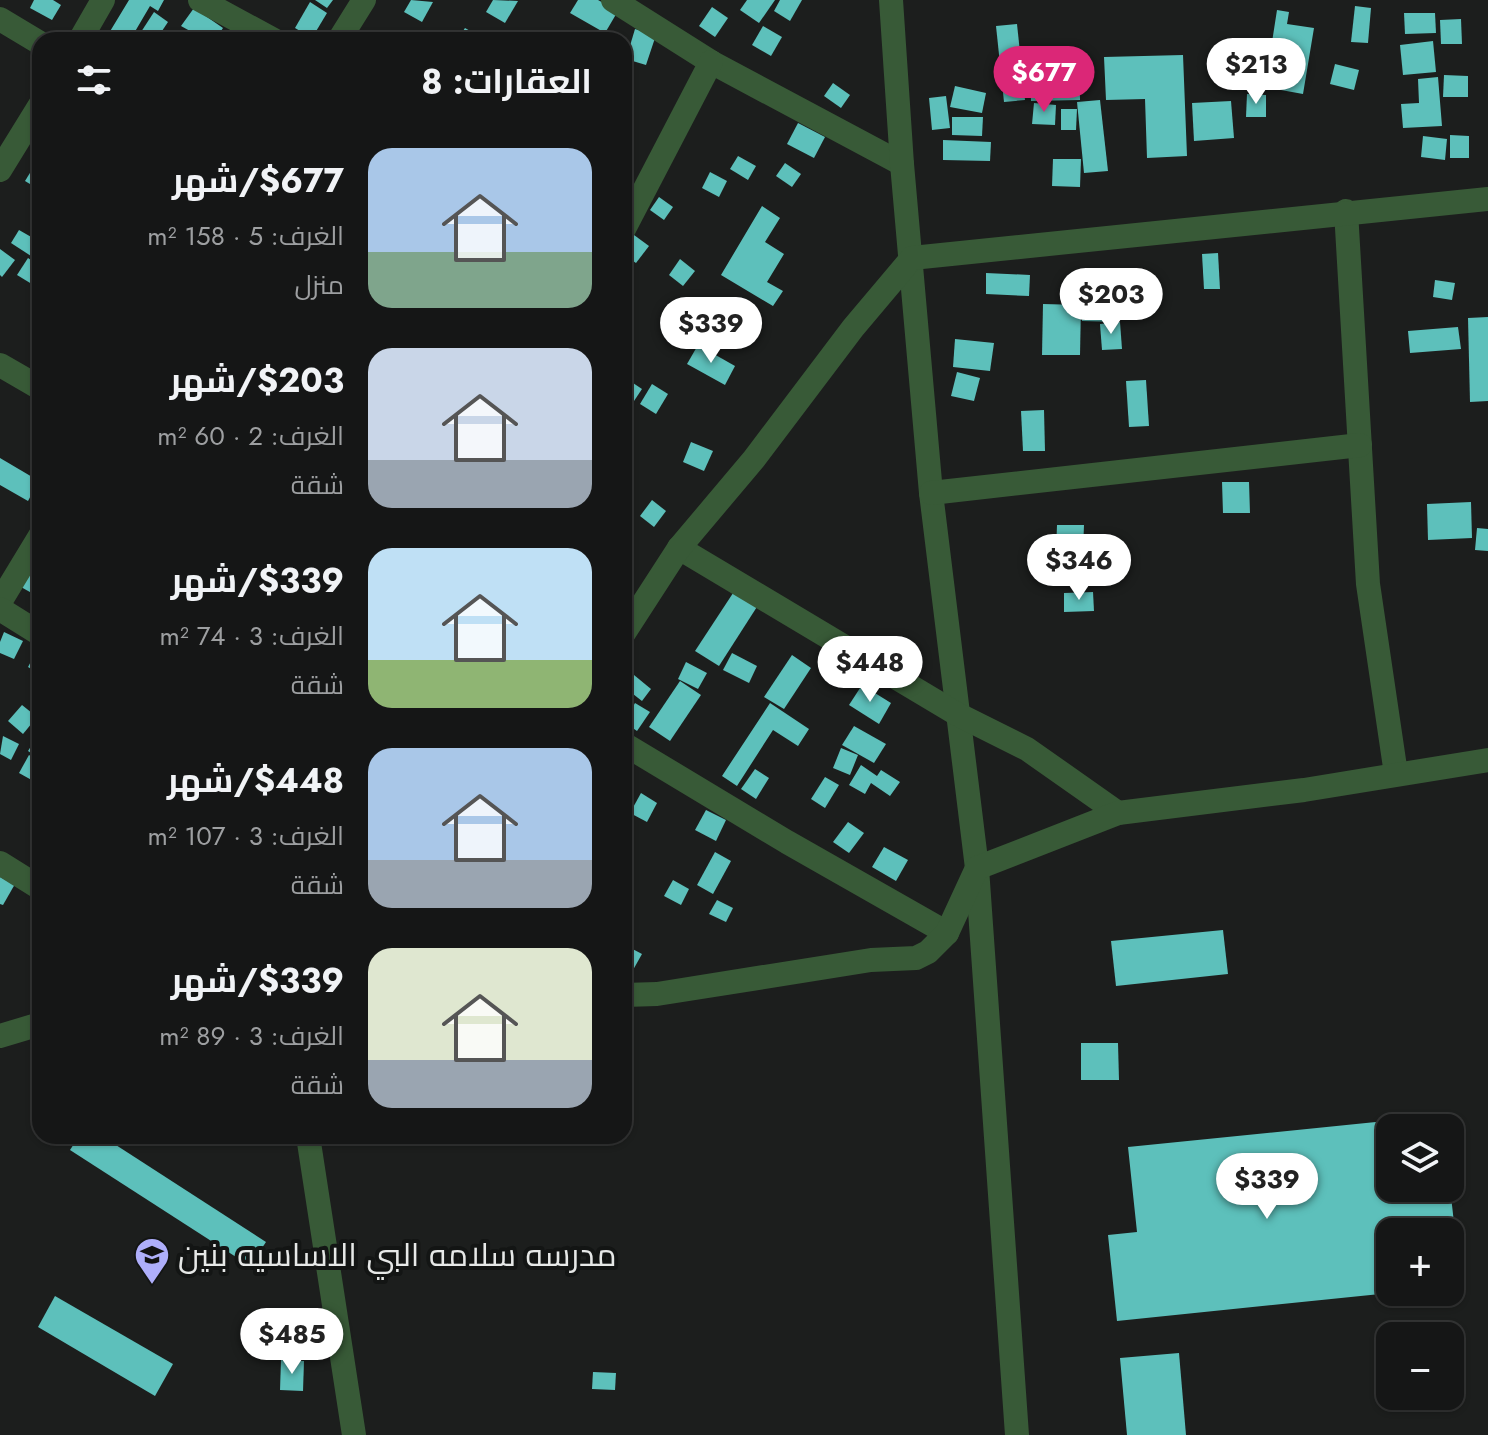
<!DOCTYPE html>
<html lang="ar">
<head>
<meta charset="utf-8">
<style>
  body { margin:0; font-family:Jost,Cairo,sans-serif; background:#1e1f1f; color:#f1f3f6; direction:rtl; height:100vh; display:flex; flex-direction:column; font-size:30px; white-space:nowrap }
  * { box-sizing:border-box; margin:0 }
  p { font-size:26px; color:#9d9fa1 }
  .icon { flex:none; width:44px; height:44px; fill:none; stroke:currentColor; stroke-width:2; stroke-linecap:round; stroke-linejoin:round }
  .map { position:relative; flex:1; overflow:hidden; direction:ltr }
  .details { position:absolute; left:32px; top:32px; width:600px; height:1112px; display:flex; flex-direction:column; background:#151616; border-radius:24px; box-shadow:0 2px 6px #0004,0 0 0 2px #343535; direction:rtl }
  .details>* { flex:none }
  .buttons { position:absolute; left:1376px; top:1114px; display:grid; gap:16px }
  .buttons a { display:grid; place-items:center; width:88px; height:88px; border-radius:16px; background:#151616; box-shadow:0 2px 6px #0004,0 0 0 2px #343535; font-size:40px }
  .price { position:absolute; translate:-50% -68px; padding:0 18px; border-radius:28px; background:#fff; color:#222; font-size:26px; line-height:52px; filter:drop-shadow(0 2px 4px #0008) }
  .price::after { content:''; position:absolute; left:50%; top:48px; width:24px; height:18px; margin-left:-12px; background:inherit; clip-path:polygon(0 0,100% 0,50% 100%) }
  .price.selected { background:#db2777; color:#fff }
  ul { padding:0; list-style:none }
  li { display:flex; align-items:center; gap:24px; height:200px; padding:0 40px }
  li span { display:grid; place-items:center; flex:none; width:224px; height:160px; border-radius:24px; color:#555 }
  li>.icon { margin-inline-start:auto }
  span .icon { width:96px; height:96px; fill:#fffc; stroke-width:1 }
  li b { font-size:34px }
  h2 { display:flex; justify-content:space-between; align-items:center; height:96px; padding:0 40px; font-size:34px }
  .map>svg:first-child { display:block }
  .building { fill:#5dc0bb }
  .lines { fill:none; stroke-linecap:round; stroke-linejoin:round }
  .street { stroke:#385a37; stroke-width:24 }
  .labels { text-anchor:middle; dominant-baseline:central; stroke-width:8; stroke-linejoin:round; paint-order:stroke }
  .poi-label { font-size:32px; fill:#e6e8e7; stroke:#131514; text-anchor:start }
</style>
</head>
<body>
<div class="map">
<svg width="1488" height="1435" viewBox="0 0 1488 1435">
  <rect width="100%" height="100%" fill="#1c1e1d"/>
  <!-- building -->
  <g class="building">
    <path d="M34,0H53L61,5L52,20L30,8Z"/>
    <path d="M129,0H164L158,11L150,6L130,40H120L109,33Z"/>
    <path d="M315,0H333L327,8Z"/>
    <path d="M411,0L433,2L422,22L404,12Z"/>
    <path d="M493,0L518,1L505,23L486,12Z"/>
    <path d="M578,0H598L618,11L605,33L570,13Z"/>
    <path d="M747,0H775L759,23L740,10Z"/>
    <path d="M780,0H802L790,21L774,11Z"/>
    <path d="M310,2L327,13L312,38L295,28Z"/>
    <path d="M1355,6L1371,8L1368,43L1351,42Z"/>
    <path d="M712,7L728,18L715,37L699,26Z"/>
    <path d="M194,8L223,28L215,40H184L190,31L181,26Z"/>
    <path d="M1277,10L1289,12L1287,24L1314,28L1303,94L1265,87Z"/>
    <path d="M154,12L168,22L156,40L141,32Z"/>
    <path d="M1404,13H1435L1436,33L1405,34Z"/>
    <path d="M1461,19L1462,44H1441L1440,20Z"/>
    <path d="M1017,24L1025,100L1004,102L996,26Z"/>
    <path d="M763,26L782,37L771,56L752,45Z"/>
    <path d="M465,28L486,40H457Z"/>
    <path d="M635,29L656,35L646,65L626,59Z"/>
    <path d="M562,30L579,40H557Z"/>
    <path d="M1433,41L1436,72L1403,75L1400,45Z"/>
    <path d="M1183,55L1187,156L1147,158L1145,99L1106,100L1104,57Z"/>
    <path d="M1335,64L1359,70L1354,90L1330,84Z"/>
    <path d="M1079,65L1080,100L1031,101L1030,66Z"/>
    <path d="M1444,75L1468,76V97H1443Z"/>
    <path d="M1438,77L1442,126L1403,128L1401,104L1419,103L1418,79Z"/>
    <path d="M833,83L850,95L841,108L824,96Z"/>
    <path d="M955,86L986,93L982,113L950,107Z"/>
    <path d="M1247,94L1266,95V117H1246Z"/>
    <path d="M946,96L950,128L932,130L929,98Z"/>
    <path d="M1100,100L1108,171L1084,173L1077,102Z"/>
    <path d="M1231,101L1234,138L1194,141L1192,103Z"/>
    <path d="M1034,103L1056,105L1055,125L1032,124Z"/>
    <path d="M1061,109H1077L1076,130H1061Z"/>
    <path d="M952,117H983L982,136L952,135Z"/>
    <path d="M798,123L825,137L814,158L787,144Z"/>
    <path d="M1450,135L1469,136V158H1450Z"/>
    <path d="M1423,136L1447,139L1445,160L1421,157Z"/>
    <path d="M943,140L991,142L990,161L943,160Z"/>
    <path d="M738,156L756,166L748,180L730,169Z"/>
    <path d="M1053,159H1081L1080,187L1052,186Z"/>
    <path d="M785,163L801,174L792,187L776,176Z"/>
    <path d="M33,168L40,171V190L25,181Z"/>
    <path d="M710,172L727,181L719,197L702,188Z"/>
    <path d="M659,197L673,207L664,220L650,210Z"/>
    <path d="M762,206L780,218L765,242L784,254L767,282L783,291L773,306L721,275Z"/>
    <path d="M19,230L40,242L31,256L11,243Z"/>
    <path d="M634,235L649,246L636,263L624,255V248Z"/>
    <path d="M0,249L15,260L2,277L0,275Z"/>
    <path d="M1218,253L1220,289H1204L1202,254Z"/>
    <path d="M28,258L40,266V289L17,275Z"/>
    <path d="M680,259L695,271L683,286L669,275Z"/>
    <path d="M986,273L1030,275L1029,296L986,294Z"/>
    <path d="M1435,280L1455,283L1452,300L1433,297Z"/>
    <path d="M1082,295H1119V322L1082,321Z"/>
    <path d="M1043,304L1081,305L1080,355H1042Z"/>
    <path d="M1488,317V401L1470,402L1468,318Z"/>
    <path d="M1120,322L1122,349L1102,350L1100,324Z"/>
    <path d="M1458,327L1461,349L1410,353L1408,331Z"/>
    <path d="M955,339L994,343L990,371L953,367Z"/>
    <path d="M698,345L735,366L725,385L687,364Z"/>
    <path d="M957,372L980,378L974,401L951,396Z"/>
    <path d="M624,377L642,389L624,416Z"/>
    <path d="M1146,380L1149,426L1129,427L1126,381Z"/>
    <path d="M652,384L668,394L656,414L640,404Z"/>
    <path d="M1044,410L1045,451H1023L1021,411Z"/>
    <path d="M691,442L713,451L704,471L683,462Z"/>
    <path d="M0,458L39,481L28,501L0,485Z"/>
    <path d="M1222,482H1249L1250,513H1223Z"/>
    <path d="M652,500L666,511L654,527L640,516Z"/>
    <path d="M1471,502L1472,538L1428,540L1427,504Z"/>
    <path d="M1057,525H1084L1083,551H1096L1095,581L1055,580Z"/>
    <path d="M1477,528L1488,529V551L1475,550Z"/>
    <path d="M40,554V591L37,596L21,587Z"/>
    <path d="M739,584L762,599L719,666L695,651Z"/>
    <path d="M1093,592L1094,611L1064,612V593Z"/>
    <path d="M4,632L23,641L14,659L0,653V642Z"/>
    <path d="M40,645V674L28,667Z"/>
    <path d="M732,653L757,666L749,683L723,670Z"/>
    <path d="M792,655L811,668L784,709L764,697Z"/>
    <path d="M686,662L707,673L698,689L678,679Z"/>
    <path d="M634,675L651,689L642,701L624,687Z"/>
    <path d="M680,681L701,695L670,741L649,727Z"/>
    <path d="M862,685L891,703L879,724L849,705Z"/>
    <path d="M635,703L650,712L637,731L624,722Z"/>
    <path d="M770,703L809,729L798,746L773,730L737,786L722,776Z"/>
    <path d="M22,705L37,717L23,734L8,721Z"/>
    <path d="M854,726L886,744L874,763L842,745Z"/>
    <path d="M40,732V759L28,751Z"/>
    <path d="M3,736L19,744L11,760L0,754Z"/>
    <path d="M841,748L858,755L850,775L833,768Z"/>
    <path d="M29,755L40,762V777L37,783L19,773Z"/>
    <path d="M861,765L877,776L881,770L900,782L890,796L871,783L865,794L849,785Z"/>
    <path d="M755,769L769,778L756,799L741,789Z"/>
    <path d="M825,777L839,785L825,808L811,799Z"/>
    <path d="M641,793L657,803L647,822L630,813Z"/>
    <path d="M706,810L726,820L716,841L695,830Z"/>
    <path d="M848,822L864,833L849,853L833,842Z"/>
    <path d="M624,839L634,843L624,866Z"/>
    <path d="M884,847L908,860L896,881L872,867Z"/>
    <path d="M715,852L731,861L713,894L697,885Z"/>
    <path d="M624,868L633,873L624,889Z"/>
    <path d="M0,877L15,884L3,905L0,904Z"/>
    <path d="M673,880L689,889L681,905L664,896Z"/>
    <path d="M717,900L733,908L726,922L709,914Z"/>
    <path d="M1223,930L1228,974L1116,986L1111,941Z"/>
    <path d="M625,945L642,954L633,970L624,965Z"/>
    <path d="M1081,1043H1118L1119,1080H1081Z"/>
    <path d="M1425,1117L1426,1128H1390V1188H1433L1434,1198L1451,1196L1461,1286L1450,1287V1232H1390V1293L1117,1321L1108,1235L1137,1232L1128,1147Z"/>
    <path d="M79,1136H102L266,1242L250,1266L70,1150Z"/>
    <path d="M55,1296L173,1364L155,1396L38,1327Z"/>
    <path d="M1179,1353L1186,1435H1127L1120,1358Z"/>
    <path d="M281,1360L304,1361L303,1391L280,1390Z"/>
    <path d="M593,1372L616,1373L615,1390L592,1389Z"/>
  </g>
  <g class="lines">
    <!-- street -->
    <g class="street">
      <path d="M200,0L274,40"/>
      <path d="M613,0L711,62L902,164"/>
      <path d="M891,0L902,164L931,493L977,868L1017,1435"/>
      <path d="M0,19L40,43"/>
      <path d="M80,40L103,0"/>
      <path d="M339,40L364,0"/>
      <path d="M0,170L40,105"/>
      <path d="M1346,211L1368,584L1396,774"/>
      <path d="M624,229L711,62"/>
      <path d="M0,365L40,388"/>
      <path d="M931,493L1360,445"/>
      <path d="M679,548L957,714L1027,749L1118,813"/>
      <path d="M0,602L40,536"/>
      <path d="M0,609L40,634"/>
      <path d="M624,633L679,548L754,459L853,328L912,258L1488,199"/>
      <path d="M624,744L787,842L947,933"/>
      <path d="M0,863L40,888"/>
      <path d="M624,995L657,994L871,960L916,958L928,952L947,933L977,868L1118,813L1304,790L1488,760"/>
      <path d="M0,1036L40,1024"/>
      <path d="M308,1136L354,1435"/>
    </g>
  </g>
  <!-- icons -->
  <defs>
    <symbol id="school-pin" viewBox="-11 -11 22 30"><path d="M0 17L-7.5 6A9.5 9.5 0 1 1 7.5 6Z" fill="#aeaefa" stroke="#131514"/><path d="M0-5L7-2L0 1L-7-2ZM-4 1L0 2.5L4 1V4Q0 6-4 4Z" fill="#111"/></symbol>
  </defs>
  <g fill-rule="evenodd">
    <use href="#school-pin" x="132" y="1235" width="40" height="54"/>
  </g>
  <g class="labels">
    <!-- poi labels -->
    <g class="poi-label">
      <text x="178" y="1255">مدرسه سلامه البي الاساسيه بنين</text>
    </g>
  </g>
</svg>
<div class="buttons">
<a><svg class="icon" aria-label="layers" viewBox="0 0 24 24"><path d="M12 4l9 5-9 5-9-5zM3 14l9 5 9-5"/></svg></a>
<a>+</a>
<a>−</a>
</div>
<b class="price" style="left:1256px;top:106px">$213</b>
<b class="price selected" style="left:1044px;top:114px">$677</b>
<b class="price" style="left:1111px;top:336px">$203</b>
<b class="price" style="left:711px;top:365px">$339</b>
<b class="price" style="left:1079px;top:602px">$346</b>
<b class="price" style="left:870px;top:704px">$448</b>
<b class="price" style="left:1267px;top:1221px">$339</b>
<b class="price" style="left:292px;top:1376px">$485</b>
<section class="details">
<h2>العقارات: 8<svg class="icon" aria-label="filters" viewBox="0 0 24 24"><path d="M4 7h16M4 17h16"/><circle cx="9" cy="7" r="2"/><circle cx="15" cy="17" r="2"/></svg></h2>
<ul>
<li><span style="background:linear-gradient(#a9c7e8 65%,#7fa58c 0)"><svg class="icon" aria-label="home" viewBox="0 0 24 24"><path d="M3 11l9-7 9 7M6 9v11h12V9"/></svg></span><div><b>$677/شهر</b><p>الغرف: 5 · 158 m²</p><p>منزل</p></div></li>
<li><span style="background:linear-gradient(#c9d6e8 70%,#9aa5b1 0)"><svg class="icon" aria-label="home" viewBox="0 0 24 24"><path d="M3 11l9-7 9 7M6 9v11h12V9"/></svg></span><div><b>$203/شهر</b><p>الغرف: 2 · 60 m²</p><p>شقة</p></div></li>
<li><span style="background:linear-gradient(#bfe0f5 70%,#8fb573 0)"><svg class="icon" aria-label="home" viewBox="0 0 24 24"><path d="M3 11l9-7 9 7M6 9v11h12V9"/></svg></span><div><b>$339/شهر</b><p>الغرف: 3 · 74 m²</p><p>شقة</p></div></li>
<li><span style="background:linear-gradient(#a9c7e8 70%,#9aa5b1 0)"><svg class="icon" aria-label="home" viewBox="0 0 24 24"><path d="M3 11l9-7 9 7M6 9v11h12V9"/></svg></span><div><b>$448/شهر</b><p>الغرف: 3 · 107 m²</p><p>شقة</p></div></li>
<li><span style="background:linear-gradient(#dfe7d0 70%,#9aa5b1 0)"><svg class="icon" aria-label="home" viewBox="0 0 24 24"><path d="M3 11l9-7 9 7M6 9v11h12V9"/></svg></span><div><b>$339/شهر</b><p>الغرف: 3 · 89 m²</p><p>شقة</p></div></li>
</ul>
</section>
</div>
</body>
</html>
